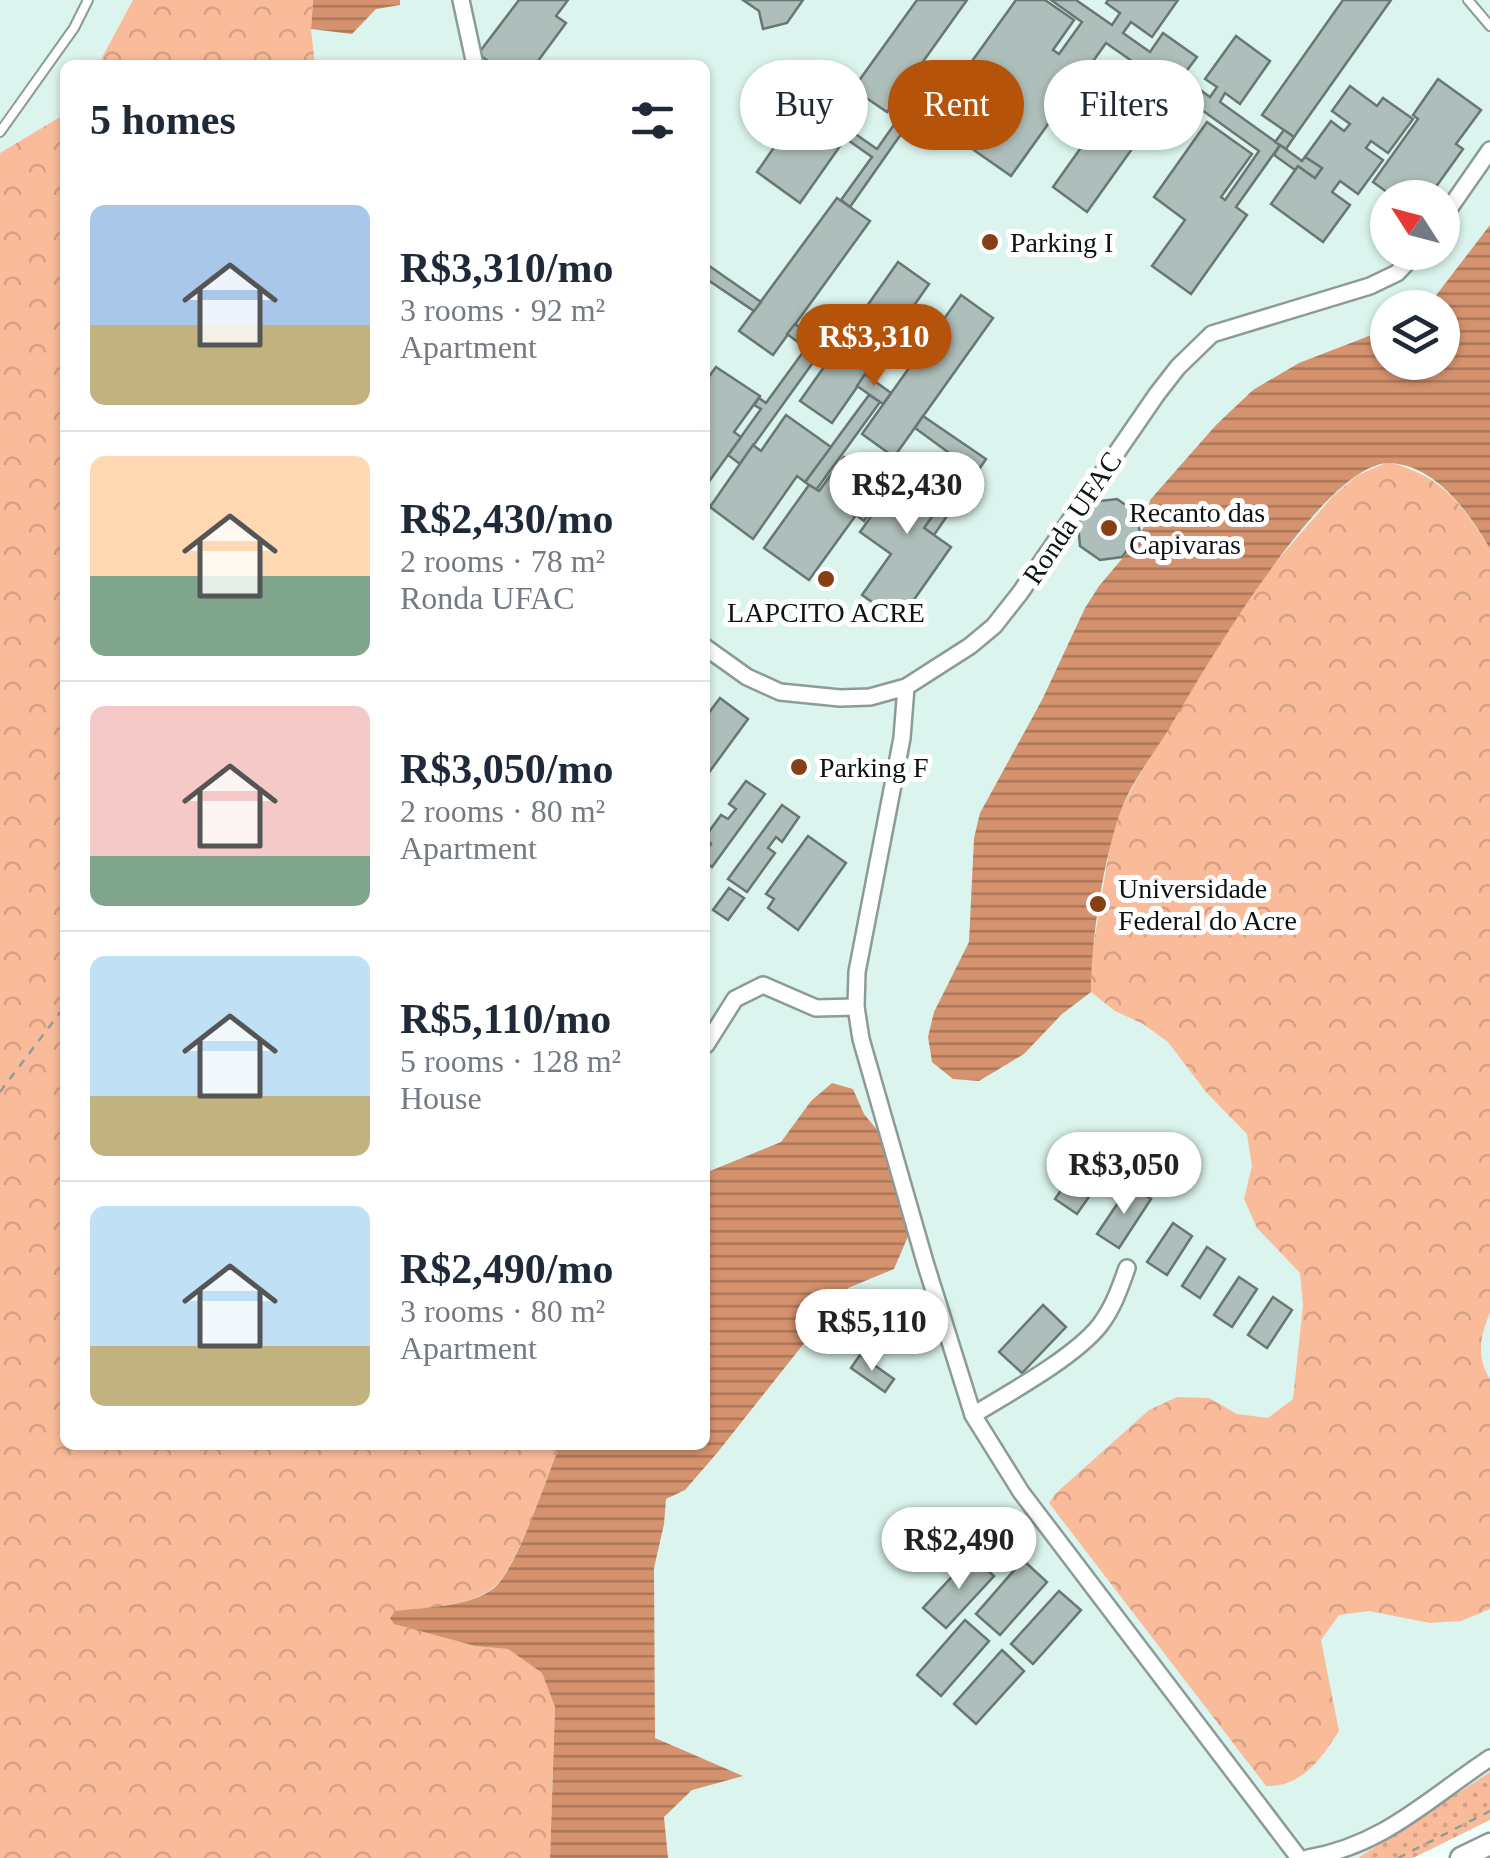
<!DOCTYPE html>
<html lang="en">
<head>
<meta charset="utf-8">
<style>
  body { margin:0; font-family:"Times New Roman",serif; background:#f2f2f3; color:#1f2937; height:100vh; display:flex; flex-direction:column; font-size:38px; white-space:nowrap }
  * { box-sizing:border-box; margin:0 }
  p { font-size:32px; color:#747a83 }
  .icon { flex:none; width:55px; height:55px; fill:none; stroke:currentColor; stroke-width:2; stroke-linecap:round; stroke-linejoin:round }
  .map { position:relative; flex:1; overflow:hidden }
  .details { position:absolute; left:60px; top:60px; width:650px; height:1390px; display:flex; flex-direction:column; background:#fff; border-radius:15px; box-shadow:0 2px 8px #0004 }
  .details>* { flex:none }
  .top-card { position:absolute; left:740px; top:60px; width:600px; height:90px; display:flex; gap:20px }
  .needle { width:65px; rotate:306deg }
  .tools { position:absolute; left:1370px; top:180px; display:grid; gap:20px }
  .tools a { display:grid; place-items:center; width:90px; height:90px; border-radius:50%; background:#fff; box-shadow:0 2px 8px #0004; font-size:50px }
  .price { position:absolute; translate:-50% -85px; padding:0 22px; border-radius:35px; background:#fff; color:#222; font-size:32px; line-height:65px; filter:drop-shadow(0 2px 5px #0008) }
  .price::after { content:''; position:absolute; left:50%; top:60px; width:30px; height:22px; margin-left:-15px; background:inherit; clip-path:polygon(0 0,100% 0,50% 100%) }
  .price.active { background:#b45309; color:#fff }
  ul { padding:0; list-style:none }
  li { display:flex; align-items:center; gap:30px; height:250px; padding:0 30px }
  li+li { border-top:2px solid #e0e1e3 }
  li span { display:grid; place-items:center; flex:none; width:280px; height:200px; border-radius:15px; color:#555 }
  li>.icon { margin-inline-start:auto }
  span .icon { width:120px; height:120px; fill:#fffc; stroke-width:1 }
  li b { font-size:42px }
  h2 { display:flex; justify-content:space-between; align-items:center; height:120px; padding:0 30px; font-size:42px }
  .pill { padding:0 35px; border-radius:45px; background:#fff; box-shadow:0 2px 8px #0004; font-size:35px; line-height:90px }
  .pill.active { background:#b45309; color:#fff }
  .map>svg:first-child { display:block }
  .built { fill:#dbf4ee; fill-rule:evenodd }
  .forest { fill:url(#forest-crowns) }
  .park { fill:url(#park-dots) }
  .water { fill:url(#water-rules) }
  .building { fill:#aebeba; stroke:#697774; stroke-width:2.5 }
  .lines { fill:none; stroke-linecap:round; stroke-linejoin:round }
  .service-casing { stroke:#8c9b97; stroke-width:12 }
  .minor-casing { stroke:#8c9b97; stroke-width:20 }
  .tertiary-casing { stroke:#8c9b97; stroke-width:25 }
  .path { stroke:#909c99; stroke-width:2.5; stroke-dasharray:8 8; stroke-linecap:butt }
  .service { stroke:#fff; stroke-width:8 }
  .minor { stroke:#fff; stroke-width:15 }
  .tertiary { stroke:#fff; stroke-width:20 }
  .poi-dot { fill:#854115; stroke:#fff; stroke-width:4 }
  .labels { text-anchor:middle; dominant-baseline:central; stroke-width:10; stroke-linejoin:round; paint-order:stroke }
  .poi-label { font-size:28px; fill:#0d1312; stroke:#fff; text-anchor:start }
  .street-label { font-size:28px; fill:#0d1312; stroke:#fff }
</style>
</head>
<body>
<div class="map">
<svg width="1490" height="1858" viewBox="0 0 1490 1858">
  <defs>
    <pattern id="forest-crowns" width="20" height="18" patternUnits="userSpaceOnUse" patternTransform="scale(2.5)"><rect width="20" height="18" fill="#fabb9a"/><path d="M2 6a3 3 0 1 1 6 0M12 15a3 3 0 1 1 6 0" fill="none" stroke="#d5a084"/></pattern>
    <pattern id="park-dots" width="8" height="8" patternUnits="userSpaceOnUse" patternTransform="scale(2.5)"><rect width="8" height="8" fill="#fabb9a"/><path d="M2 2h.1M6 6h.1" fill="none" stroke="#d5a084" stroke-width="1.8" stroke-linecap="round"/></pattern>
    <pattern id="water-rules" width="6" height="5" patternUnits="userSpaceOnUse" patternTransform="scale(2.5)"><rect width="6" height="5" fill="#d5926e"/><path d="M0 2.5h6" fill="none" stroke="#ab7659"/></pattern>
  </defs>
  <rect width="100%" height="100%" fill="#effffb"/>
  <!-- built -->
  <g class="built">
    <path d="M0,0H133L98,65H65V114L0,153Z"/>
    <path d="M313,0H1490V1772L1358,1858H550L555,1707L395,1611L467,1600L494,1588L510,1565L560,1445H705V65H315L311,29ZM1388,198H1442V252H1388ZM1388,308H1442V362H1388Z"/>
  </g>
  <!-- forest -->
  <g class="forest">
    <path d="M133,0H313L311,29L315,65H98Z"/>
    <path d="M65,114V1445H560C547,1476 517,1568 494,1587C471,1607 425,1607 396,1611L390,1618L395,1624L475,1646L508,1649L542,1673L555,1707L550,1858H0V153Z"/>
    <path d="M1388,462C1442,476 1461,503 1490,549V1313C1480,1335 1476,1358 1490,1379V1609L1461,1621L1430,1623L1369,1611L1339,1615L1321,1640L1339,1731C1321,1759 1302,1787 1266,1786L1049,1503L1055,1494L1149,1410L1177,1397L1209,1398L1237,1414L1268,1418L1293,1399L1303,1305L1300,1273L1257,1228L1244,1199L1252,1166L1247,1134L1206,1092L1168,1042L1143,1024L1115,1011L1091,992V960L1111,839L1122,807L1137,779L1233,621L1270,569L1333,496L1358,475Z"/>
  </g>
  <!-- park -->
  <path class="park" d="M1490,1772V1820L1413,1858H1358Z"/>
  <!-- water -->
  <g class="water">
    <path d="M313,0H400V5L376,9L352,34L311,29Z"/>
    <path d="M1490,225V549C1470,514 1436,465 1390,463C1324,461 1202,673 1170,727C1153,755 1131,782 1120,813C1103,861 1091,941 1091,992L1062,1014L1024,1054L979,1081L953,1079L932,1062L928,1037L934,1012L969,942L974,838L980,813L1042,700L1085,608L1099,586L1132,547L1145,525L1150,500L1216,425L1253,390L1299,363L1387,329L1388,362H1442V308L1420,307L1434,298Z"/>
    <path d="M832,1083L853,1089L864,1114L883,1137L909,1234L894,1269L848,1288L717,1453L685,1490L666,1499L664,1524L654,1568L655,1738L743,1776L692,1790L664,1817L668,1858H550L555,1707L542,1673L508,1649L475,1646L394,1624L390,1618L395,1611C425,1607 471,1607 494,1588C517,1569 547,1476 560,1445H705V1173L781,1142L811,1101Z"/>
  </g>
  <!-- building -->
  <g class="building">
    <path d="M519,0H568L556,16L566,23L535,65H494L478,54Z"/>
    <path d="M743,0H803L787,23L763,29L759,11Z"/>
    <path d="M917,0H967L887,112L853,89Z"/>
    <path d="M1016,0H1045L1074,20L1053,50L1059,54L1082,22L1051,0H1076L1112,25L1120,13L1106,3L1108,0H1178L1152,37L1131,22L1123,33L1150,52L1163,33L1197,57L1182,77L1210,97L1217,87L1205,79L1236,36L1270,61L1240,104L1225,93L1220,102L1280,145L1236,207L1247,215L1191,294L1152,266L1185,220L1154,197L1207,122L1252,154L1221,197L1225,200L1259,151L1174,90L1087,212L1053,187L1139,66L1106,43L1011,176L958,139L989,95L962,75Z"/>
    <path d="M1343,0H1391L1294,137L1262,115Z"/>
    <path d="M915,73L934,87L850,207L841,200L872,157L845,138L851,131L877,149L919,89L908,82Z"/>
    <path d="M1438,79L1481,110L1456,144L1463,149L1428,198H1395L1373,182L1418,119L1413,115Z"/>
    <path d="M820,81L864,112L800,203L757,172Z"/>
    <path d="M1350,86L1377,106L1383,98L1413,119L1388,153L1371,141L1366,148L1383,160L1358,194L1340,181L1332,192L1350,205L1323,242L1271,204L1298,166L1315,178L1322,168L1305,157L1331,121L1344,131L1350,124L1332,111Z"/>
    <path d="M1284,130L1294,137L1286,149L1275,142Z"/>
    <path d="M1280,145L1302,161L1305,157L1322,168L1315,178L1298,166L1295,170L1274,155Z"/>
    <path d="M837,198L870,221L773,355L739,331Z"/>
    <path d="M898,262L929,284L832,423L800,401Z"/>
    <path d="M705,263L761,302L754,311L705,278Z"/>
    <path d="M961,295L993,318L894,457L862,434Z"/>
    <path d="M795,324L834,351L826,363L817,357L740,464L728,455L761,409L754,405L759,398L766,403L806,348L787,334Z"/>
    <path d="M716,367L760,396L734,432L741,437L705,487V382Z"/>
    <path d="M865,374L891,393L883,404L857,386Z"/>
    <path d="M869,395L880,402L816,490L805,482Z"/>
    <path d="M786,415L831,447L805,482L797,476L753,539L710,507L753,445L761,451Z"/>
    <path d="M923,416L986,459L934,535L924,528L967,466L915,428Z"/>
    <path d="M915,455L956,483L924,528L951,547L899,621L862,595L891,554L860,532Z"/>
    <path d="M844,457L887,488L864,521L856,515L809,580L764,548L809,485L819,491Z"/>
    <path d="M1117,499L1136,512L1140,533L1122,557L1100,560L1080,546L1078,523L1092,502Z"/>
    <path d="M720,698L748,719L705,778V718Z"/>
    <path d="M746,781L765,794L712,867L705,862V852L711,844L705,837L721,815L728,819L736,809L729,804Z"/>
    <path d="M782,805L799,817L782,842L776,837L768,848L775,853L747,892L728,879Z"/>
    <path d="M808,836L846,863L798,930L768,908L774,899L766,894Z"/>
    <path d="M729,888L744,898L728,920L713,910Z"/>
    <path d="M1084,1157L1106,1172L1077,1214L1055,1199Z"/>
    <path d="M1130,1185L1151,1199L1119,1248L1097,1234Z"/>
    <path d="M1173,1223L1192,1236L1167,1275L1147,1262Z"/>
    <path d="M1207,1247L1225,1259L1200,1298L1182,1286Z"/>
    <path d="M1239,1277L1257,1289L1232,1327L1214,1315Z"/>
    <path d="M1273,1297L1292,1310L1267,1348L1248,1335Z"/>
    <path d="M1043,1305L1066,1327L1022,1373L999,1352Z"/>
    <path d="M860,1355L894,1379L885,1392L851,1368Z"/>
    <path d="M971,1556L994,1576L946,1628L923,1608Z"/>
    <path d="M1023,1560L1047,1582L1000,1635L976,1614Z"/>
    <path d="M1059,1591L1081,1610L1033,1664L1011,1644Z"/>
    <path d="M965,1620L989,1641L941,1696L917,1675Z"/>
    <path d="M1002,1650L1024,1671L976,1724L954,1704Z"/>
  </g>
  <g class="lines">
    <defs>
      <g id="service">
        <path d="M1468,0L1490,26"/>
        <path d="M0,132L74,28L88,0"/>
      </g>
      <g id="minor">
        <path d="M461,0L475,65"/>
        <path d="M1442,219L1490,150"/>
        <path d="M705,647L747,677L780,692L840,698L870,697L906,687L970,646L994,626L1020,593L1157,394L1178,367L1212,334L1370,286L1397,273L1417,252"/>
        <path d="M906,687L902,738L857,972L856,1007L861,1039L925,1262L973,1415L1021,1492L1299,1858"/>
        <path d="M706,1045L735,999L763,985L816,1008L856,1007"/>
        <path d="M973,1415C1009,1393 1075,1357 1100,1325C1113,1308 1120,1288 1127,1268"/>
        <path d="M1308,1858C1384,1845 1428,1799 1490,1758"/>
      </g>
      <path id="tertiary" d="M1461,1858L1490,1844"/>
    </defs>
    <!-- service casing -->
    <use href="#service" class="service-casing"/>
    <!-- minor casing -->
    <use href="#minor" class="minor-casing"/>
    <!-- tertiary casing -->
    <use href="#tertiary" class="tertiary-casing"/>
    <!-- path -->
    <g class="path">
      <path d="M0,1092L65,1006"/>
      <path d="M1398,1858L1490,1811"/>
    </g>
    <!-- service -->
    <use href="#service" class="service"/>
    <!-- minor -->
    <use href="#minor" class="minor"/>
    <!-- tertiary -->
    <use href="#tertiary" class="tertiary"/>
  </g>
  <!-- markers -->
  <g class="poi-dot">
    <circle cx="990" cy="242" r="10"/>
    <circle cx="1109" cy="528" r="10"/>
    <circle cx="826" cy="579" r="10"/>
    <circle cx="799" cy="767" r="10"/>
    <circle cx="1098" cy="904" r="10"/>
  </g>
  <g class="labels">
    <!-- poi labels -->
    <g class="poi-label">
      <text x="1010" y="242">Parking I</text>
      <text x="1129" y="512">Recanto das<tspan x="1129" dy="32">Capivaras</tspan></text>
      <text x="826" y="612" text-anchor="middle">LAPCITO ACRE</text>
      <text x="819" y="767">Parking F</text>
      <text x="1118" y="888">Universidade<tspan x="1118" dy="32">Federal do Acre</tspan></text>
    </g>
    <!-- street labels -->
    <g class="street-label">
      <text transform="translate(1072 518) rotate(-56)">Ronda UFAC</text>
    </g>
  </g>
</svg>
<div class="tools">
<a><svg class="needle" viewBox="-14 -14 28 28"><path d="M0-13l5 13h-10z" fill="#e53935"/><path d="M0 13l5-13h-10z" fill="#747a83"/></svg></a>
<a><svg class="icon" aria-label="layers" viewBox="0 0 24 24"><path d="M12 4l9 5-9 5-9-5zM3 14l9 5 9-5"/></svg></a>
</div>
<b class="price active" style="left:874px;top:389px">R$3,310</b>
<b class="price" style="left:907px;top:537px">R$2,430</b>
<b class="price" style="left:1124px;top:1217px">R$3,050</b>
<b class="price" style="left:872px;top:1374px">R$5,110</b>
<b class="price" style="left:959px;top:1592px">R$2,490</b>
<div class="top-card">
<a class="pill">Buy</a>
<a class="pill active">Rent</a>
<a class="pill">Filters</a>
</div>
<section class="details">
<h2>5 homes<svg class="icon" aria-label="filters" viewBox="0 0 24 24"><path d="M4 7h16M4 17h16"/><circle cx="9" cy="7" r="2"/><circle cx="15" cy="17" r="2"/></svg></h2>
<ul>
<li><span style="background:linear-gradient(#a9c7e8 60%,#c2b280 0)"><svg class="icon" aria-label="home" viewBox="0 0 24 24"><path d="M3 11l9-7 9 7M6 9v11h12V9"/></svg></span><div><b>R$3,310/mo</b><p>3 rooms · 92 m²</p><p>Apartment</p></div></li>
<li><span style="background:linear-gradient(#ffd9b3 60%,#7fa58c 0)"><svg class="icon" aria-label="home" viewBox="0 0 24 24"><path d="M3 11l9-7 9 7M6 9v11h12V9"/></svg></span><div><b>R$2,430/mo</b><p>2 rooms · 78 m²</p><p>Ronda UFAC</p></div></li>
<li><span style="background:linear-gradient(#f6c9c9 75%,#7fa58c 0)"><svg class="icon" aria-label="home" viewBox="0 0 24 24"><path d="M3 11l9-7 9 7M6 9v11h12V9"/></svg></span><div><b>R$3,050/mo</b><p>2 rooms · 80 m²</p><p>Apartment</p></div></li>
<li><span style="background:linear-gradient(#bfe0f5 70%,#c2b280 0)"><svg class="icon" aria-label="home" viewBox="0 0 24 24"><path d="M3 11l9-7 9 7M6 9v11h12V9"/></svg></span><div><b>R$5,110/mo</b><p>5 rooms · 128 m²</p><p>House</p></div></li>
<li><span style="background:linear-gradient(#bfe0f5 70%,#c2b280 0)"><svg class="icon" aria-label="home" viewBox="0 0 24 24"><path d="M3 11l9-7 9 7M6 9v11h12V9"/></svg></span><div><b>R$2,490/mo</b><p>3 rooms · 80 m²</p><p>Apartment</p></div></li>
</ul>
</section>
</div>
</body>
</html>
